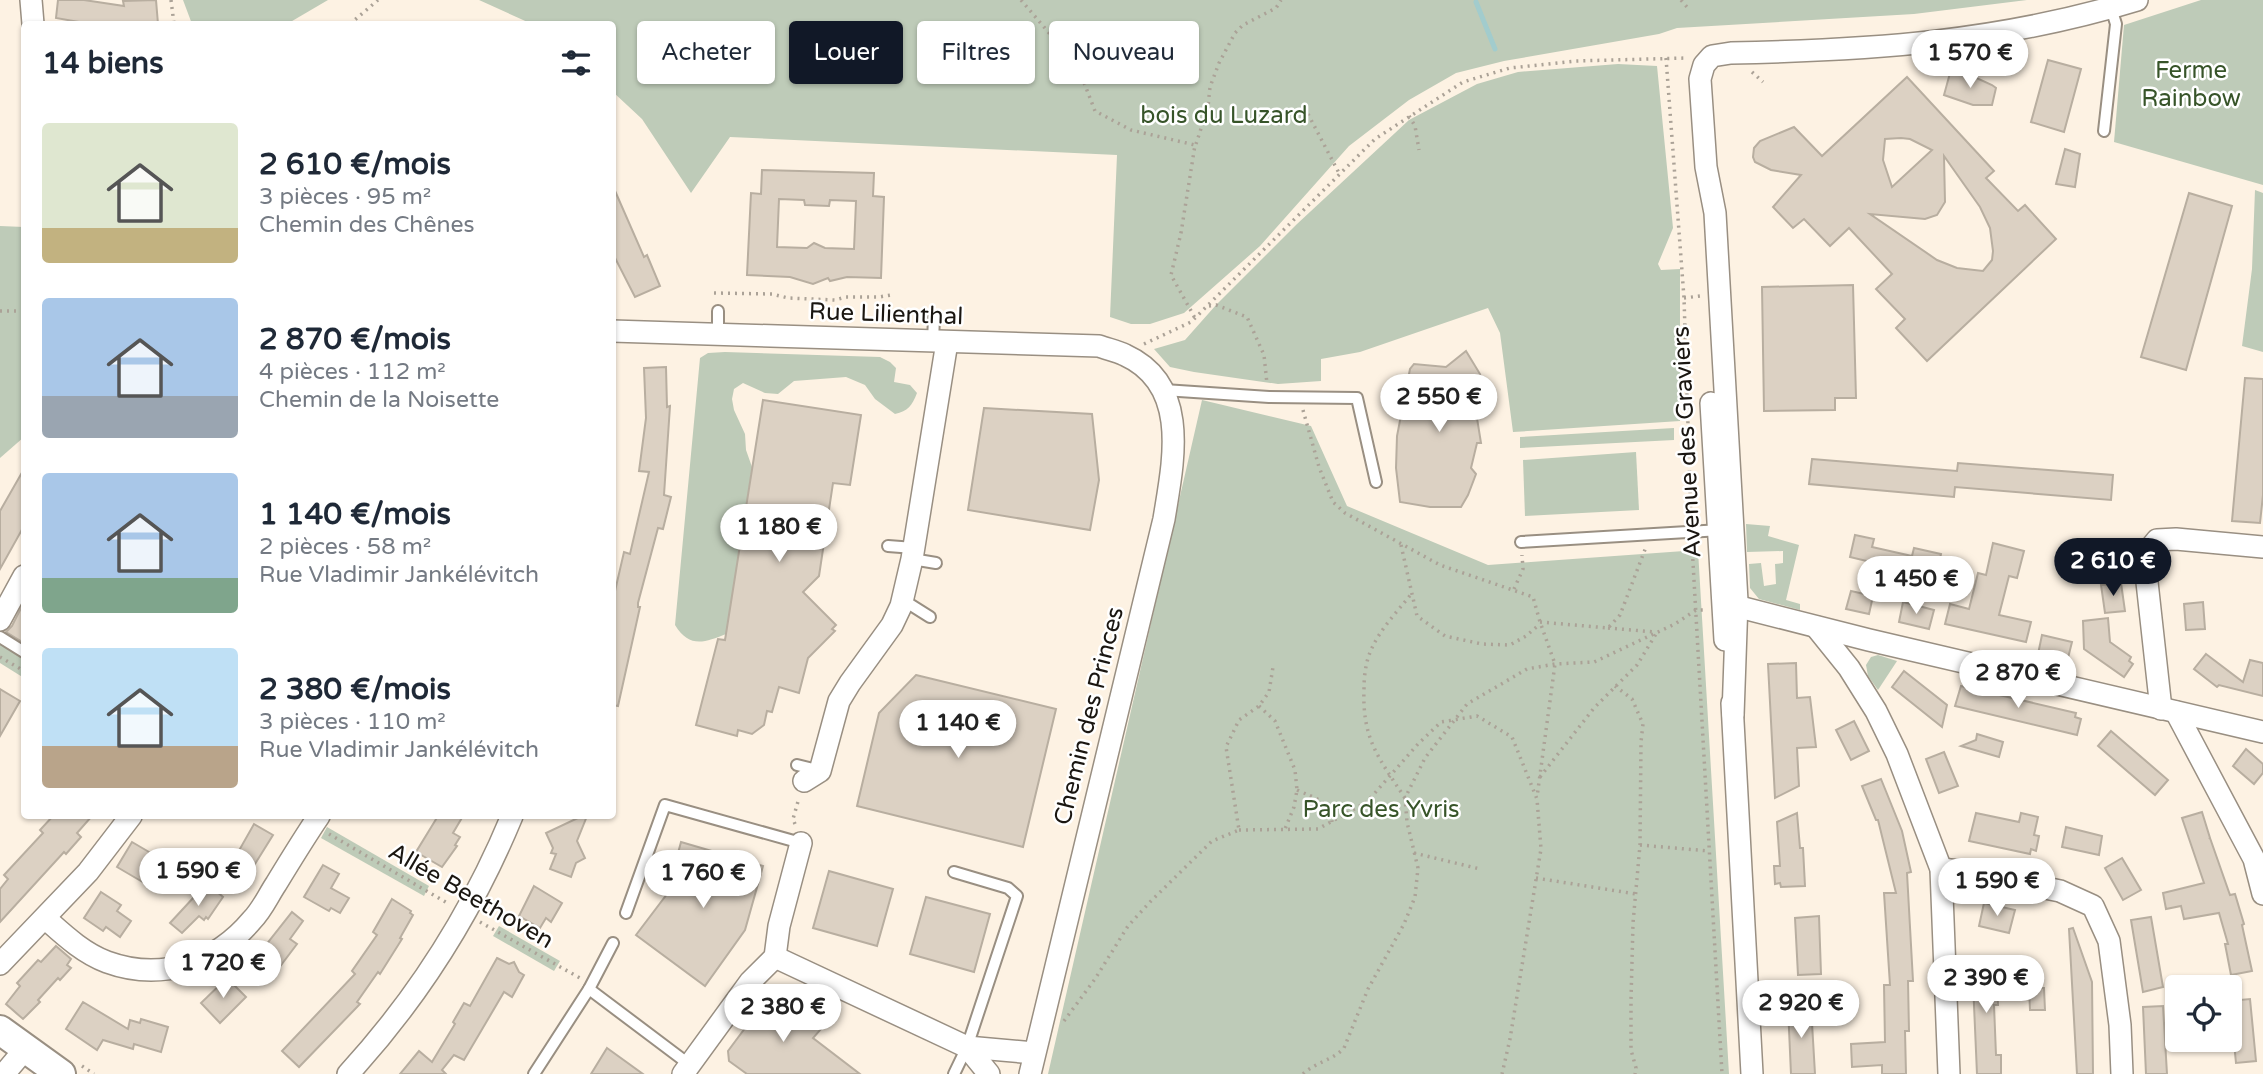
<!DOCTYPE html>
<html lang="fr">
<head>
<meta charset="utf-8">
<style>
  body { margin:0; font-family:"Varela Round",sans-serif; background:#f6f6f7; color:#1f2937; height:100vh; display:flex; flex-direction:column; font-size:26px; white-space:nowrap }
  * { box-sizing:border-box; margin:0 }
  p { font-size:23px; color:#747a83 }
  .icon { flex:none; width:38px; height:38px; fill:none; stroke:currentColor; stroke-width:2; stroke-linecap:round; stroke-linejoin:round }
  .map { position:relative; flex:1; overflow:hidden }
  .panel { position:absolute; left:21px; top:21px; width:595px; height:798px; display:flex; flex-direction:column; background:#fff; border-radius:7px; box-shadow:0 2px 5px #0004 }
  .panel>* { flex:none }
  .banner { position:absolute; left:637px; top:21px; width:665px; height:63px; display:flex; gap:14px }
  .controls { position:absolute; left:2165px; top:975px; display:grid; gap:14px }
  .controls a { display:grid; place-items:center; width:77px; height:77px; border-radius:7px; background:#fff; box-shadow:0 2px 5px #0004; font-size:35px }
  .price { position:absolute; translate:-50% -60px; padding:0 16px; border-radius:24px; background:#fff; color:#222; font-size:23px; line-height:46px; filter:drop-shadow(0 2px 4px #0008) }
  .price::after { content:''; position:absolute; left:50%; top:42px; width:21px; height:16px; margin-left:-10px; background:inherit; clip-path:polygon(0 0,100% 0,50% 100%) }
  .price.current { background:#111827; color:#fff }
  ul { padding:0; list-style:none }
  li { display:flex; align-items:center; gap:21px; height:175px; padding:0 21px }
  li span { display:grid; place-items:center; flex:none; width:196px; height:140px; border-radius:7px; color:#555 }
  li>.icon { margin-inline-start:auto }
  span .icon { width:84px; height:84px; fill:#fffc; stroke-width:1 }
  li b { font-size:30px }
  h2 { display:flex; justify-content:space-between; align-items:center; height:84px; padding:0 21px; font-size:30px }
  .pill { padding:0 24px; border-radius:7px; background:#fff; box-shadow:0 2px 5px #0004; font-size:24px; line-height:63px }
  .pill.current { background:#111827; color:#fff }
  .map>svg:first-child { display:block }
  .green { fill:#becbb8 }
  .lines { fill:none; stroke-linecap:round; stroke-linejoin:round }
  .stream { stroke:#a2cccd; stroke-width:5 }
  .building { fill:#dcd1c3; stroke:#b8aea0; stroke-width:2; fill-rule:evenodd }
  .lane-casing { stroke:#998f82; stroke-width:14 }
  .street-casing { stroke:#998f82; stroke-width:24 }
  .secondary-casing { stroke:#998f82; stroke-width:32 }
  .path { stroke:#aba297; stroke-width:3.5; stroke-dasharray:2 5; stroke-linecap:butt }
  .lane { stroke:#fff; stroke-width:10 }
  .street { stroke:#fff; stroke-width:21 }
  .secondary { stroke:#fff; stroke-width:28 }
  .labels { text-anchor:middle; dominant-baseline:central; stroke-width:5; stroke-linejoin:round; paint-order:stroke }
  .park-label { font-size:24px; fill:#375429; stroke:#fff }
  .street-label { font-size:24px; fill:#1a1611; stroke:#fff }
</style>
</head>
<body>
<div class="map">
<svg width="2263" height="1074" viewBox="0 0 2263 1074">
  <rect width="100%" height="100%" fill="#fdf2e3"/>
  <!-- green -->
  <g class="green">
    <path d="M183,0H328L287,24H192Z"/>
    <path d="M479,0H2027L1914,14L1677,28L1659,34L1504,61L1456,73L1409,100L1349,146L1260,246L1184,313L1150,324H1131L1110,317L1117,155L730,137L691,193L642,119L613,92L612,24H532Z"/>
    <path d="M2201,0H2263V185L2114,142L2124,25Z"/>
    <path d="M1618,64L1657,66L1673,228L1658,264L1661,270L1680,269V421L1513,432L1500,333L1488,308L1360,352L1321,359V381L1278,384L1194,372L1170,367L1154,349L1185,340L1216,305L1297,224L1409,120L1477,84L1518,72Z"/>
    <path d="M2255,190L2263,193V352L2242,346L2252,269Z"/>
    <path d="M0,226L24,227V437L0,458Z"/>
    <path d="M725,352L880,357L890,362L896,368L894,382L910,385L917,393C912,406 908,411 895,414L875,399L865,385L846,377L794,381L778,394L765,393L743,383L734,389L732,399L734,410L745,434L746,450L752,467L726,634C704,643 689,648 675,625L700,358L708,353Z"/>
    <path d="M1202,400L1311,426L1347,506L1488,565L1698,550L1729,1074H1048Z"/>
    <path d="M1674,428V440L1520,448V437Z"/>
    <path d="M1636,452L1639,510L1525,516L1523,460Z"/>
    <path d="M1746,524L1770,526L1768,536L1799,545L1786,600L1800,604V610L1759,599L1750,588L1749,564L1761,563L1764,586L1776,584L1775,564L1783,563V551L1747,552Z"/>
    <path d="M4,632L24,644V678L0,663V638Z"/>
    <path d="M1878,655L1897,661L1878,690L1868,676L1866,665L1871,657Z"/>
    <path d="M327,827L429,886L424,896L321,838Z"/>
    <path d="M499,926L560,961L554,971L493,936Z"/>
  </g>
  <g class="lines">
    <!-- stream -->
    <path class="stream" d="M1476,2L1495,49"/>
  </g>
  <!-- building -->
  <g class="building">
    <path d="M58,0H84L124,6L123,1L156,0L158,24H78L79,22L56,18Z"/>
    <path d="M2048,60L2081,69L2064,132L2031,122Z"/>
    <path d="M1950,73L1970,75L1992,85L1996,88L1992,105H1973L1944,95Z"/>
    <path d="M1907,77L1994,171L1986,178L2018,211L2025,205L2056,239L1927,361L1896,328L1905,319L1876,289L1892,274L1849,228L1830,246L1804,219L1793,228L1773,207L1801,175L1771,170L1755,162L1753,157L1754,148L1760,141L1794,127L1822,156ZM1901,138L1910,139L1932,150L1892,187L1883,160L1885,139ZM1944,156L1980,207L1990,228L1993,251L1992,260L1983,271L1957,268L1937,260L1870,214L1925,219L1937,215L1945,202Z"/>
    <path d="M2065,149L2080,154L2075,187L2056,184Z"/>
    <path d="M762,170L874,173L873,196L884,197L881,278L847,277L830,281L828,278L813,284L790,277L747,275L751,193L761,194ZM779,199L804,200L805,205L829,206L830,200L856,201L854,249L825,248L814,243L807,248L777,247Z"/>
    <path d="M612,184L644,257L647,255L660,286L635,297L612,252Z"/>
    <path d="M2189,193L2232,206L2186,370L2141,357Z"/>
    <path d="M1853,285L1856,398H1835V410L1764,411L1762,287Z"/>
    <path d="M1466,351L1480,374L1484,395L1483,407L1476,412L1481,443H1477L1471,468L1476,474L1468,495L1461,507H1430L1400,502L1396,468L1397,436L1410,369L1414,364L1446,367Z"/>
    <path d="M666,367L667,407L670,406L664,495L671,497L663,529L658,528L638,603V607H640L618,706L612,705V604L624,552L630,554L649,472L639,471L646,418L644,368Z"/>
    <path d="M2245,378L2263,379V495L2260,523L2232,521Z"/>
    <path d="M763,400L861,415L850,485L833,483L819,576L803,592L836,625L832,629L835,631L808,658L799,693L779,687L772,712L767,711L764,725L752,734L738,730L737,736L696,725L718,639L725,640Z"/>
    <path d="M984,408L1092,414L1099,480L1090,530L968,510Z"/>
    <path d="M1812,459L1957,471L1958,463L2113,475L2111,500L1955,487L1954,497L1809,484Z"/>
    <path d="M24,469V526L0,569V511Z"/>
    <path d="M1855,535L1874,539L1872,547L1912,556L1914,548L1941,554L1936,577L1894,566L1892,575L1873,571L1875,563L1850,557Z"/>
    <path d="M1993,543L2024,551L2017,578L2009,576L1999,615L2031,622L2026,642L1945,624L1950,604L1969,609L1978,573L1986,575Z"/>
    <path d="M2121,583L2125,611L2105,613L2101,585Z"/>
    <path d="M1851,591L1873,596L1869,614L1846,609Z"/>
    <path d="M24,602V643L6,632L12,626Z"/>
    <path d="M1903,602L1934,610L1929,629L1899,622Z"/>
    <path d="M2203,602L2205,629L2186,630L2184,604Z"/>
    <path d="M2108,618L2110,642L2131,657L2129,661L2133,664L2124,677L2084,649L2083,621Z"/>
    <path d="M2042,635L2072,642L2067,662L2038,654Z"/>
    <path d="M2206,654L2243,682L2250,660L2263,663V696L2219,685L2217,687L2194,669Z"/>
    <path d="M1796,663L1797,698L1810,697L1816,747L1797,748L1799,786L1775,798L1768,664Z"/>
    <path d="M1904,671L1947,705L1942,727L1892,687Z"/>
    <path d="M916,675L1056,709L1023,847L857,806L879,713Z"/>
    <path d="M1961,686L2076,713L2075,717L2081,719L2077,735L1955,706Z"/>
    <path d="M0,689L20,701L0,736Z"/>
    <path d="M1854,721L1869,751L1851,760L1836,730Z"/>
    <path d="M2111,731L2168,780L2155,795L2098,746Z"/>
    <path d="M1977,734L2003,742L1999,757L1961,746L1976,740Z"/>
    <path d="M2246,749L2263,764V773L2254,784L2233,766Z"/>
    <path d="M1944,752L1958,786L1939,793L1926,759Z"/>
    <path d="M1881,779L1902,831L1911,872L1907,873L1913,981H1908L1909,1031H1905L1906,1074H1882V1065L1852,1067L1851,1044L1885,1042L1884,985H1890L1884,893H1896L1878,820H1876L1862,786Z"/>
    <path d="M2202,812L2210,838L2209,839L2210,838L2230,895L2235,894L2244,924L2242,925L2252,971L2231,975L2225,944H2228L2219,913L2184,919L2181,906L2166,909L2163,893L2204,883L2182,818Z"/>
    <path d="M1797,813L1800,848H1803L1805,886L1781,887L1780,883L1775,884L1774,866H1780L1777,822Z"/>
    <path d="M1976,813L2019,822L2021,813L2038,817L2034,835L2039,836L2036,851L2031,849L2030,854L1969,841Z"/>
    <path d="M53,816H92L77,833L81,837L66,854L64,852L0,922V889L8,879L4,875L43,833L40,830Z"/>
    <path d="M438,816H463L453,833L460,837L455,845L457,846L442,867L416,852Z"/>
    <path d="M582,816H587L577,841L585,858L576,863L571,877L550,869L556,854L551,853L553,848L546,833Z"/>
    <path d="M254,824L273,835L255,864L237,854Z"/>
    <path d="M2066,827L2102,836L2099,855L2062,847Z"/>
    <path d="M132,842L161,859L146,884L117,867Z"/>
    <path d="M681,842L763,866L745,930L705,986L636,935L667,894Z"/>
    <path d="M2122,858L2141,890L2123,900L2105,868Z"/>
    <path d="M323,865L339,874L331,888L349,898L340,913L331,908L329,911L304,897Z"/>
    <path d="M829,871L893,889L877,946L813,928Z"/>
    <path d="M207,883L223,897L208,919L206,917L204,920L199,916L182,933L170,923Z"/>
    <path d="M534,886L562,903L551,922L546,918L540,928L519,916Z"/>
    <path d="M101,892L121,905L117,911L131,921L120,937L106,927L103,931L84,918Z"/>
    <path d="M926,897L990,914L974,972L910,954Z"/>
    <path d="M392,899L411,911L410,913L413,915L400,938L402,939L380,974L378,972L357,1002L360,1004L299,1067L282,1051L355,974L352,971L377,935L373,932Z"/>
    <path d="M1984,903L2015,910L2009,933L1979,926Z"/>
    <path d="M292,912L303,921L290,939L297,944L269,981L251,964Z"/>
    <path d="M1819,916L1821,974L1798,975L1795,918Z"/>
    <path d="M2151,917L2163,987L2143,992L2131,920Z"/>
    <path d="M2073,928L2092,982L2093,1074H2077L2069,929Z"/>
    <path d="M56,946L71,959L67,965L71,968L60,980L58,978L38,1000L40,1002L23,1019L6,1004L20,986L17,983L38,960L41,962Z"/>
    <path d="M497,958L509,964L514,962L519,972L524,975L512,997L504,992L464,1060L454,1055L442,1070L446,1074H400L419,1051L432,1062L455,1024L453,1022L464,1003L470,1006Z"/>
    <path d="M1996,958L1998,1005H1994L1996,1055H2001V1074H1977L1972,959Z"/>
    <path d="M227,978L246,997L220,1023L201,1003Z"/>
    <path d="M2029,988H2044L2045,1010H2030Z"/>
    <path d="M772,992L821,1029L813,1038L860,1074H747L729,1061L728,1051Z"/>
    <path d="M2250,999L2256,1061L2236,1063L2230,1001Z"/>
    <path d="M83,1002L128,1029L130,1020L140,1023L141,1019L168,1027L161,1052L134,1044L133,1049L103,1040L97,1050L66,1029Z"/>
    <path d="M1811,1006L1815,1074H1791L1788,1007Z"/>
    <path d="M2163,1006L2167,1074H2146L2143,1007Z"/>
    <path d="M607,1048L643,1074H591Z"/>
  </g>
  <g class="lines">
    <defs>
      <g id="lane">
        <path d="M2104,131L2116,24L2111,8"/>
        <path d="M718,311V335"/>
        <path d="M933,342L934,317"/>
        <path d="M1164,390L1269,397L1357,398L1376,482"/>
        <path d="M1521,542L1721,530"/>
        <path d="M888,546L914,548"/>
        <path d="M912,559L936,563"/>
        <path d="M903,600L930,617"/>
        <path d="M0,637L24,652"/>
        <path d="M797,765L817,770"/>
        <path d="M954,872L1008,888L1017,896L967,1047L954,1074"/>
        <path d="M626,913L665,805L801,843"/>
        <path d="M589,989L690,1065"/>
        <path d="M534,1074L589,989L613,943"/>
      </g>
      <g id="street">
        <path d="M31,0L33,24"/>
        <path d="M612,331L1099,346C1107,349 1117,351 1125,355C1191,385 1173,463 1164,519L1030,1074"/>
        <path d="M1711,403L1725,640"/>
        <path d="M1724,603L1869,640L2263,732"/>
        <path d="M0,620L24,576"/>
        <path d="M1816,627L1849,668L1876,711L1897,754L1941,869L1949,1074"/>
        <path d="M1732,703L1752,1074"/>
        <path d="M2161,709L2145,564L2148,551L2157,540L2176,539L2263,547"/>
        <path d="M2176,712L2254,859L2263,894"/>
        <path d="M1733,715L1737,601L1715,213L1706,167L1700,79L1704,65L1712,56L1731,53C1873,50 2000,42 2137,0"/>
        <path d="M804,781L820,771L839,701L850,683L892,625L901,606L912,559L947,342"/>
        <path d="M1941,869L1969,872L2060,891L2093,906L2109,941L2120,1025L2122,1074"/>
        <path d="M46,919C64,935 83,953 107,962C162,982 216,963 252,920C262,910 268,896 276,884C290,861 304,838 319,816"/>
        <path d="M775,957L967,1047L1034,1053"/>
        <path d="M0,964L88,872L131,816"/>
        <path d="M967,1047L989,1074"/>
        <path d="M4,1074L26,1048"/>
        <path d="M348,1074C417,999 473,910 512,816"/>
        <path d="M683,1074L750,982L775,957L779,926L801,843"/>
      </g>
      <path id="secondary" d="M0,1030L61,1074"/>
    </defs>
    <!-- lane casing -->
    <use href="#lane" class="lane-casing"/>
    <!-- street casing -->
    <use href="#street" class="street-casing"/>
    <!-- secondary casing -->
    <use href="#secondary" class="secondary-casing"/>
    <!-- path -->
    <g class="path">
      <path d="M171,0L174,24"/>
      <path d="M1021,0L1078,67L1095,111L1131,130L1195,145L1181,233L1171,275L1195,318"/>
      <path d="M1681,0L1687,7"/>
      <path d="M350,24L378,0"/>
      <path d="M1666,58L1684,298L1691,520"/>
      <path d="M1752,72L1763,82"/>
      <path d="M1308,114L1340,175"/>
      <path d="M1409,116L1415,126L1419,150"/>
      <path d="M1196,144L1208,107L1210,87L1219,63L1235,33L1243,25L1276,8L1281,0"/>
      <path d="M714,293L772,294L788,298L835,300L846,297H879L891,295"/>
      <path d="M1684,298L1700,296"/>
      <path d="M1209,306L1216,305L1247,317L1264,355L1267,384"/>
      <path d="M0,311H24"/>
      <path d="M1144,344L1191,322L1375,139L1463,82L1510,68L1576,61L1686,58"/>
      <path d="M1303,410L1319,467L1333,502L1345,513L1440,565L1533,597L1540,622L1555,664L1537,797"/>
      <path d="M1401,545L1417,616L1445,636L1482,644L1510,645L1526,636L1540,624"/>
      <path d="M1692,545L1722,1074"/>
      <path d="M1514,589L1523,569L1522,555"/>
      <path d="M1540,622L1608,628L1620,615L1646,547"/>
      <path d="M1608,628L1655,632"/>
      <path d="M0,657L24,671"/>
      <path d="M1615,686L1632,699L1643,724L1641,742L1640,845L1633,923L1631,1000V1050L1636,1068L1635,1074"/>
      <path d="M1259,706L1275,721L1295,770L1297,790L1294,807L1285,829"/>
      <path d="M1540,777L1594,708L1637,665L1656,634"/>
      <path d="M1297,790C1316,799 1328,799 1332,822"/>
      <path d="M1405,798C1378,757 1362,739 1364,688C1364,676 1366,661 1371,650C1380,629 1398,611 1412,593"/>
      <path d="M795,824L793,819L799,798"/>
      <path d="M1239,830L1318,829L1367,802L1418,744L1441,722L1477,716L1512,737L1537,799L1541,849L1510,1039L1502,1074"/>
      <path d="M329,834L449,904"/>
      <path d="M1640,845L1709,851"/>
      <path d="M1414,853L1480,869"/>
      <path d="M1536,878L1636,894"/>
      <path d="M480,922L580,978"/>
      <path d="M1064,1021L1095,979L1128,926L1150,902L1212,841L1239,830L1226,747L1239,720L1259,706L1269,692L1273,667"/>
      <path d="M82,1066L94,1074"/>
      <path d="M1303,1074C1316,1062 1333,1060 1344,1048L1368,989L1404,924L1415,897L1418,868L1407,822L1405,798L1425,758L1467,704L1527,669L1555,664L1594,662L1675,624L1696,610H1705"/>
    </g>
    <!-- lane -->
    <use href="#lane" class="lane"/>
    <!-- street -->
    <use href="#street" class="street"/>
    <!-- secondary -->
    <use href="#secondary" class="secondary"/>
  </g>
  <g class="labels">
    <!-- park labels -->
    <g class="park-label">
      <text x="2191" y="70">Ferme<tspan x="2191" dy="28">Rainbow</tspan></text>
      <text x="1224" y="115">bois du Luzard</text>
      <text x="1381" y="809">Parc des Yvris</text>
    </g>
    <!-- street labels -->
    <g class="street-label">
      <text transform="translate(886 314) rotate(2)">Rue Lilienthal</text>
      <text transform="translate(1687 442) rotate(-93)">Avenue des Graviers</text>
      <text transform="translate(1089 716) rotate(-76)">Chemin des Princes</text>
      <text transform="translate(471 896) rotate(30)">Allée Beethoven</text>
    </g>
  </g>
</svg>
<div class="controls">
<a><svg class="icon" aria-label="locate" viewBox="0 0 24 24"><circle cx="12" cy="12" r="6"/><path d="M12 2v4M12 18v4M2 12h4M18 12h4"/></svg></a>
</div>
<b class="price" style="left:1970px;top:90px">1 570 €</b>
<b class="price" style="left:1439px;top:434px">2 550 €</b>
<b class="price" style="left:779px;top:564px">1 180 €</b>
<b class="price current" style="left:2113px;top:598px">2 610 €</b>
<b class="price" style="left:1916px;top:616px">1 450 €</b>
<b class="price" style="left:2018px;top:710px">2 870 €</b>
<b class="price" style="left:958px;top:760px">1 140 €</b>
<b class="price" style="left:198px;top:908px">1 590 €</b>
<b class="price" style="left:703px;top:910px">1 760 €</b>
<b class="price" style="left:1997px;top:918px">1 590 €</b>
<b class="price" style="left:223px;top:1000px">1 720 €</b>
<b class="price" style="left:1986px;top:1015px">2 390 €</b>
<b class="price" style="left:1801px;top:1040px">2 920 €</b>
<b class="price" style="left:783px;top:1044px">2 380 €</b>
<div class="banner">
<a class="pill">Acheter</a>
<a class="pill current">Louer</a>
<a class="pill">Filtres</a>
<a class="pill">Nouveau</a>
</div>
<section class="panel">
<h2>14 biens<svg class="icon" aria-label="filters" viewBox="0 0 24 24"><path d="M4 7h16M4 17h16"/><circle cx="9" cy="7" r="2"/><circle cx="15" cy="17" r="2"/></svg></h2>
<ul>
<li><span style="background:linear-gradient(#dfe7d0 75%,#c2b280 0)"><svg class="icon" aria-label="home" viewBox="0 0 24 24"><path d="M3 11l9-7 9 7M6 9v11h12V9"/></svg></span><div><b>2 610 €/mois</b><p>3 pièces · 95 m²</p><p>Chemin des Chênes</p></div></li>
<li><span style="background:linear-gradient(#a9c7e8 70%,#9aa5b1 0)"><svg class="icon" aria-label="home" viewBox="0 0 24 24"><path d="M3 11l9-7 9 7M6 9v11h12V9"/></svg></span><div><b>2 870 €/mois</b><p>4 pièces · 112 m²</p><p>Chemin de la Noisette</p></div></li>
<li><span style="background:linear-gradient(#a9c7e8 75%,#7fa58c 0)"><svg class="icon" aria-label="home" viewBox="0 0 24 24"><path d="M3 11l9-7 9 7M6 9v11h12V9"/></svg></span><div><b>1 140 €/mois</b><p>2 pièces · 58 m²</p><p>Rue Vladimir Jankélévitch</p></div></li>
<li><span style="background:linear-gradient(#bfe0f5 70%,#b9a48a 0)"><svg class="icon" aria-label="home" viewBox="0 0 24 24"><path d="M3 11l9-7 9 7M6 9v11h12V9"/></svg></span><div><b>2 380 €/mois</b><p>3 pièces · 110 m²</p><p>Rue Vladimir Jankélévitch</p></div></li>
</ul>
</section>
</div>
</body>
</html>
